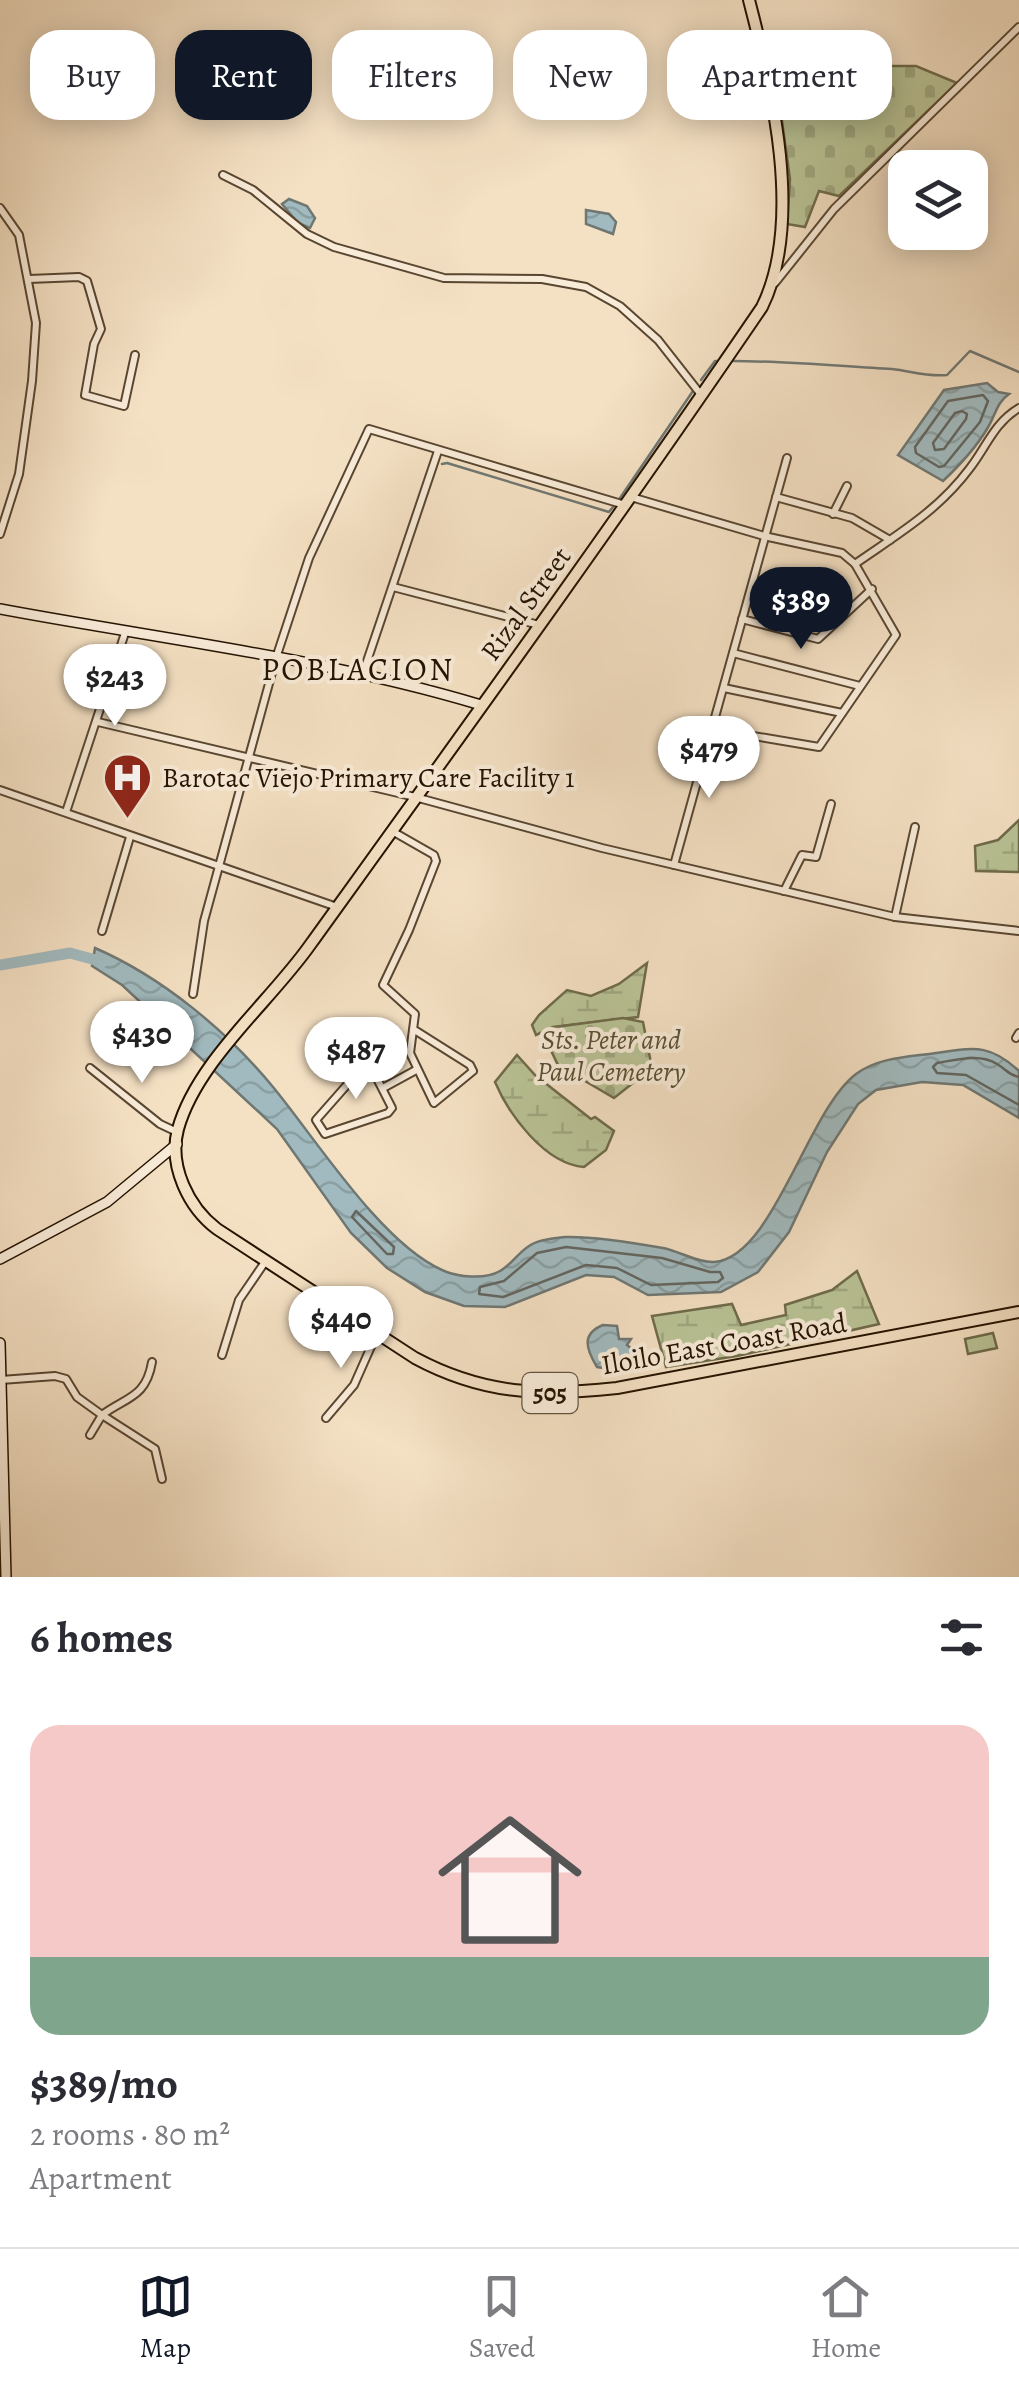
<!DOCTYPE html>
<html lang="en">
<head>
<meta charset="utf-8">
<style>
  body { margin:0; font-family:Alegreya,serif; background:#f7f7f7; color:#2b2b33; height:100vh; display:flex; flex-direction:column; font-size:38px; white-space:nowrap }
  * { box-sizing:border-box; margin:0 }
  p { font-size:32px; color:#7c7c81 }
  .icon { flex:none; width:55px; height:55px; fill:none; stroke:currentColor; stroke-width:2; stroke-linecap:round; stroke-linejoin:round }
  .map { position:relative; height:1577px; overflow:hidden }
  .details { display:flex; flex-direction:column; background:#fff; flex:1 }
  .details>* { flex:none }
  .banner { position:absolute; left:30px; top:30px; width:960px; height:90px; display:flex; gap:20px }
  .controls { position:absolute; left:888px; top:150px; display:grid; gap:20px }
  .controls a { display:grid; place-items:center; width:100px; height:100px; border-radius:20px; background:#fff; box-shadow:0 5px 25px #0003; font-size:50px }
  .price { position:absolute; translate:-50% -85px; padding:0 22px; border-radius:35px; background:#fff; color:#222; font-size:32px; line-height:65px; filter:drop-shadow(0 2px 5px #0008) }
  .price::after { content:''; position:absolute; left:50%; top:60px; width:30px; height:22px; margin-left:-15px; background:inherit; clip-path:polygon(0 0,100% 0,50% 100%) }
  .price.current { background:#111827; color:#fff }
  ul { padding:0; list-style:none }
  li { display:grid; align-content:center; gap:20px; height:530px; padding:0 30px }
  li span { display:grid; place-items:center; height:310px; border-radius:30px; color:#555 }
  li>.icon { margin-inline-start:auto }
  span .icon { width:180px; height:180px; fill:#fffc; stroke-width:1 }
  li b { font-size:42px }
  h2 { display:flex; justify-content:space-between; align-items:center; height:120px; padding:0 30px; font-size:42px }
  .pill { padding:0 35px; border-radius:30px; background:#fff; box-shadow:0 5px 25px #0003; font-size:35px; line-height:90px }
  .pill.current { background:#111827; color:#fff }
  .tab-bar { display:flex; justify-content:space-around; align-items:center; height:140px; border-top:2px solid #e1e1e2; background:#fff; font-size:28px; color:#7c7c81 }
  .tab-bar a { display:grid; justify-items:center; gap:5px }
  .tab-bar .current { color:#111827 }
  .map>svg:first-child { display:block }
  .wetland { fill:url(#wetland-marsh); stroke:#6f6b4b; stroke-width:2.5 }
  .cemetery { fill:url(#cemetery-stones); stroke:#6f6b4b; stroke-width:2.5 }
  .garden { fill:#b9c396; stroke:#6f6b4b; stroke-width:2.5 }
  .water { fill:url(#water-waves); stroke:#6f7773; stroke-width:2.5 }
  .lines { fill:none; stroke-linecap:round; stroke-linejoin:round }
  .shore { stroke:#636660; stroke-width:2.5 }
  .stream { stroke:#6f7773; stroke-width:2.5 }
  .river { stroke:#a1babf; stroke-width:11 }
  .street-casing { stroke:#594631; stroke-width:10 }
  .secondary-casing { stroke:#251300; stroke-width:12 }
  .primary-casing { stroke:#251300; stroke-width:14 }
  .street { stroke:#f8ebd8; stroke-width:6 }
  .secondary { stroke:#f8ebd8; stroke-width:9 }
  .primary { stroke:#f4e0c3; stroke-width:10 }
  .labels { text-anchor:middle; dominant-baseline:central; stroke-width:8; stroke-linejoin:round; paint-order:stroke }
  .shield { fill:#f8ebd8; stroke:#645441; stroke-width:2.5 }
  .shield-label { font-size:25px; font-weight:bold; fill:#251300 }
  .street-label { font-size:28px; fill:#251300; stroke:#f8ebd8 }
  .poi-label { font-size:28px; fill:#251300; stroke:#f8ebd8; text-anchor:start }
  .park-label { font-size:28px; font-style:italic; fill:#595134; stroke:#f8ebd8 }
  .quarter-label { font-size:32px; letter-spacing:2.5px; fill:#251300; stroke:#f8ebd8 }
</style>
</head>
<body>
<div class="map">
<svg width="1019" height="1577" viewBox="0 0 1019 1577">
  <defs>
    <pattern id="wetland-marsh" width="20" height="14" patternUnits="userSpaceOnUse" patternTransform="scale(2.5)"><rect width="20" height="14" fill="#b9c396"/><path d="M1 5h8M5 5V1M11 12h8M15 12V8" fill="none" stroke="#9fa780"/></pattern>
    <pattern id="cemetery-stones" width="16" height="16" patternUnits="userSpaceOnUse" patternTransform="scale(2.5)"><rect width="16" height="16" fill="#b9c396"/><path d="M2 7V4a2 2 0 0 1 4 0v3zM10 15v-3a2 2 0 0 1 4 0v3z" fill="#9fa780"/></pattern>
    <pattern id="water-waves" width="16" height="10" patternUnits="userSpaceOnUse" patternTransform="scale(2.5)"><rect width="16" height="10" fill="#a1babf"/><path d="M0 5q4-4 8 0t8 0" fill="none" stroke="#8a9fa2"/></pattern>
  </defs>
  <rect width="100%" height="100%" fill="#f4e0c3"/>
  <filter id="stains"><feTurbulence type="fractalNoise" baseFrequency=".002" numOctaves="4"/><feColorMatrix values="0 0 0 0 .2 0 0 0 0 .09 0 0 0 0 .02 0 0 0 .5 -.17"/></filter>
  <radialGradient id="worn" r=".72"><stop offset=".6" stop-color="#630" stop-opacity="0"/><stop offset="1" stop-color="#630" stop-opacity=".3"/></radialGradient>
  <!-- wetland -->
  <g class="wetland">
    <path d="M1019,820V872L976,871L975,846L998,840Z"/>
    <path d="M647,963L638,1017L553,1027L536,1035L532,1025L539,1015L567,990L591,996L619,984Z"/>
    <path d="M517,1055L535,1075L591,1119L595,1117L614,1131L606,1150L584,1167C545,1164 509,1115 495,1082Z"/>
    <path d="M857,1271L879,1324L737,1356L666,1367L652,1316L732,1304L741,1325L786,1315L785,1305L832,1290Z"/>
  </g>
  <!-- cemetery -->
  <g class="cemetery">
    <path d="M872,66H916L957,83L839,196L819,191L805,227L787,224L790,179L775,70L824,68L846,93L856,77Z"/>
    <path d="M623,1018L643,1022L652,1068L614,1098L558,1065L546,1040L563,1026Z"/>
  </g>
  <!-- garden -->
  <path class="garden" d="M993,1333L997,1348L968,1354L965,1339Z"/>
  <!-- water -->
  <g class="water">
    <path d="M289,199L307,206L315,218L310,228L298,223L282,204Z"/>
    <path d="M586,210L609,214L616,222L613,234L586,224Z"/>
    <path d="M987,383L998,392L1009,394C996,403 996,415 987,429C975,449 960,465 943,481L898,455L944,390Z"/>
    <path d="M95,948C162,977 227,1031 273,1087C316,1139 381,1243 442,1270C457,1277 485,1280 500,1271C511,1265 518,1253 529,1246C537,1240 554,1238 565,1237C592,1236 635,1243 663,1248C679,1251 698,1263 714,1262C773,1258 807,1111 856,1074C879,1057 909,1057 936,1053C974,1048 989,1043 1019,1071V1118L963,1085L922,1082L876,1090L858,1104L827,1152L789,1232L758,1272L721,1292L648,1295L614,1277L586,1275L505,1307L464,1306L425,1292L387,1268L351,1233L277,1129L122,985L92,966Z"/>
    <path d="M603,1325L617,1326L619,1339H631L627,1345L637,1353L636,1362L610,1369L597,1367C586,1349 581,1334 603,1325Z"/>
  </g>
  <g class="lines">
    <!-- shore -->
    <g class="shore">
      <path d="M983,395L988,401L980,422L944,466L939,467L916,453L915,447L948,401Z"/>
      <path d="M962,411L967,414L966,419L944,449L935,450L933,443L955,413Z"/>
      <path d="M1019,1077C1008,1075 1007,1070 997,1064C980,1053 956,1060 937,1063L933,1067L937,1073L966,1075L1019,1105"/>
      <path d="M356,1211L394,1247L393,1254H387L352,1217Z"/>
      <path d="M566,1247L662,1258L710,1272H720L723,1278L718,1282L651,1285L617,1268L586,1265L503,1297L479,1294L480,1287L504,1281L537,1253Z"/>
    </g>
    <!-- stream -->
    <g class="stream">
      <path d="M732,361C786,361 838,366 892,369C911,371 926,377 947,375L970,351L1019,372"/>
      <path d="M701,380L715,361H720"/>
      <path d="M442,464L447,463L609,512L613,507"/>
      <path d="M620,498L693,391"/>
    </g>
    <!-- river -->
    <path class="river" d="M0,965L70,953L103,962"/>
    <defs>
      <g id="street">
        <path d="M223,175L253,190L307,234L334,247L444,278L542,279L586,287L620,306L658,340L702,396"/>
        <path d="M0,208L19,235L36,323L32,381L19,474L0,534"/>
        <path d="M29,279L79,277L87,281L101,329L94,344L85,395L124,406L135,355"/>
        <path d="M775,283L834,209L1019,27"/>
        <path d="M631,497L764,536L842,553L855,564L896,635L819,747L712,729"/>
        <path d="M776,497L852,518L890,540"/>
        <path d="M833,514L847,486"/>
        <path d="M855,564C898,534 938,511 970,468C987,446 994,423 1019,408"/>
        <path d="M393,587L539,625"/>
        <path d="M742,619L818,639L872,589"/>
        <path d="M733,653L860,686"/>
        <path d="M362,676L438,451"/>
        <path d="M724,688L842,713"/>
        <path d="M98,722L415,797L602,848L895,917L1019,931"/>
        <path d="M0,790L337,907"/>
        <path d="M66,812L125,633"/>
        <path d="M392,831L434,855L436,861L409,930L383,985L415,1014L410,1053L434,1103L473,1071L470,1065L413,1029"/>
        <path d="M674,865L787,458"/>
        <path d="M784,891L802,855L816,857L831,804"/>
        <path d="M895,917L915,827"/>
        <path d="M102,931L130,837"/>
        <path d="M193,994L204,921L276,658L309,558L369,429L625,505"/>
        <path d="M1016,1038L1019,1033"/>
        <path d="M368,1061L392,1108L388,1113L325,1134L316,1120Z"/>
        <path d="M90,1068L160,1124L177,1132"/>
        <path d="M383,1088L416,1070"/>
        <path d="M222,1355L239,1300L265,1262"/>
        <path d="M152,1362C146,1398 126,1397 102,1415L155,1449L162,1479"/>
        <path d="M1,1380L55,1376L66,1379L77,1397L102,1415L90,1435"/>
        <path d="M326,1418L354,1385L377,1333"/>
      </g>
      <g id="secondary">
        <path d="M0,609C160,639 325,658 481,705"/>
        <path d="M0,1259L107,1202L177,1144"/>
        <path d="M0,1343L6,1577"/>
      </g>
      <path id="primary" d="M749,0C772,88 804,222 762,307C615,523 462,734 310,945C270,1002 197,1061 178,1129C168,1166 189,1208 217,1229L415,1358C484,1395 541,1396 617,1388L1019,1312"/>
    </defs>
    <!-- street casing -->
    <use href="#street" class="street-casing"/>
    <!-- secondary casing -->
    <use href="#secondary" class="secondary-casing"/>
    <!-- primary casing -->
    <use href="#primary" class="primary-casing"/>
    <!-- street -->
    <use href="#street" class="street"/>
    <!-- secondary -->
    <use href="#secondary" class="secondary"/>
    <!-- primary -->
    <use href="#primary" class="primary"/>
  </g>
  <!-- icons -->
  <defs>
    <symbol id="hospital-pin" viewBox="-11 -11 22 30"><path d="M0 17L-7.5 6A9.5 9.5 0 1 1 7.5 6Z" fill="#8f2418" stroke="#f8ebd8"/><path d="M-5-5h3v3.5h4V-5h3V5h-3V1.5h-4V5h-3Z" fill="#fff"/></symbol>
  </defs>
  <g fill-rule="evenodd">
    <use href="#hospital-pin" x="100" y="750" width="55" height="75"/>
  </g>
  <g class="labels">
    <!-- shield labels -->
    <rect class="shield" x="522.5" y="1373" width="55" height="40" rx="8"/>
    <g class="shield-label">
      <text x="550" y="1393">505</text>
    </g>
    <!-- street labels -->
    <g class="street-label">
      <text transform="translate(526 604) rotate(-54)">Rizal Street</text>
      <text transform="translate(724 1344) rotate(-10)">Iloilo East Coast Road</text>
    </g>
    <!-- poi labels -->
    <g class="poi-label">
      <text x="162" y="778">Barotac Viejo Primary Care Facility 1</text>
    </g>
    <!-- park labels -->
    <g class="park-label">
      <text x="611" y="1040">Sts. Peter and<tspan x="611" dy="32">Paul Cemetery</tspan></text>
    </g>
    <!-- quarter labels -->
    <g class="quarter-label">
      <text x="358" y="669">POBLACION</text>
    </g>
  </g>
  <rect width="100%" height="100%" filter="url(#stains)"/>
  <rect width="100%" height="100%" fill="url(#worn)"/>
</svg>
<div class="controls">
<a><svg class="icon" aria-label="layers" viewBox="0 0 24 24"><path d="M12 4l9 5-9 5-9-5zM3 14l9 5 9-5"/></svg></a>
</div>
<b class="price current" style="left:801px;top:652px">$389</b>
<b class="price" style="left:115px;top:729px">$243</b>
<b class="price" style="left:709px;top:801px">$479</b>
<b class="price" style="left:142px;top:1086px">$430</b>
<b class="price" style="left:356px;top:1102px">$487</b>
<b class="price" style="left:341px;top:1371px">$440</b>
<div class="banner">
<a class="pill">Buy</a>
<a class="pill current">Rent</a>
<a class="pill">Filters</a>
<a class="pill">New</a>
<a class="pill">Apartment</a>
</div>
</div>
<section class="details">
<h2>6 homes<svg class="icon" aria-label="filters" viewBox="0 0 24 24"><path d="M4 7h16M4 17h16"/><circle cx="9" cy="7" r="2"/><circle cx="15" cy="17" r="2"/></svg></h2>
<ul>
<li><span style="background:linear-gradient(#f6c9c9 75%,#7fa58c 0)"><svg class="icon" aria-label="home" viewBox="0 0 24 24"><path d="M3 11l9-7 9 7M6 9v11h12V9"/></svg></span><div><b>$389/mo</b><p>2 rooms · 80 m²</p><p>Apartment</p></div></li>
</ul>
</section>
<nav class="tab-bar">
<a class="current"><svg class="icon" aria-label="map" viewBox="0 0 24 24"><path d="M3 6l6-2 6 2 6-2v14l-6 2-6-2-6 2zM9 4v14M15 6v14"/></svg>Map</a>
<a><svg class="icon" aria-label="saved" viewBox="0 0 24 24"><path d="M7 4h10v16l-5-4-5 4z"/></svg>Saved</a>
<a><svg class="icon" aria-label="home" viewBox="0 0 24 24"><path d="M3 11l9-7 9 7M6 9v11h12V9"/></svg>Home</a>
</nav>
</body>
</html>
